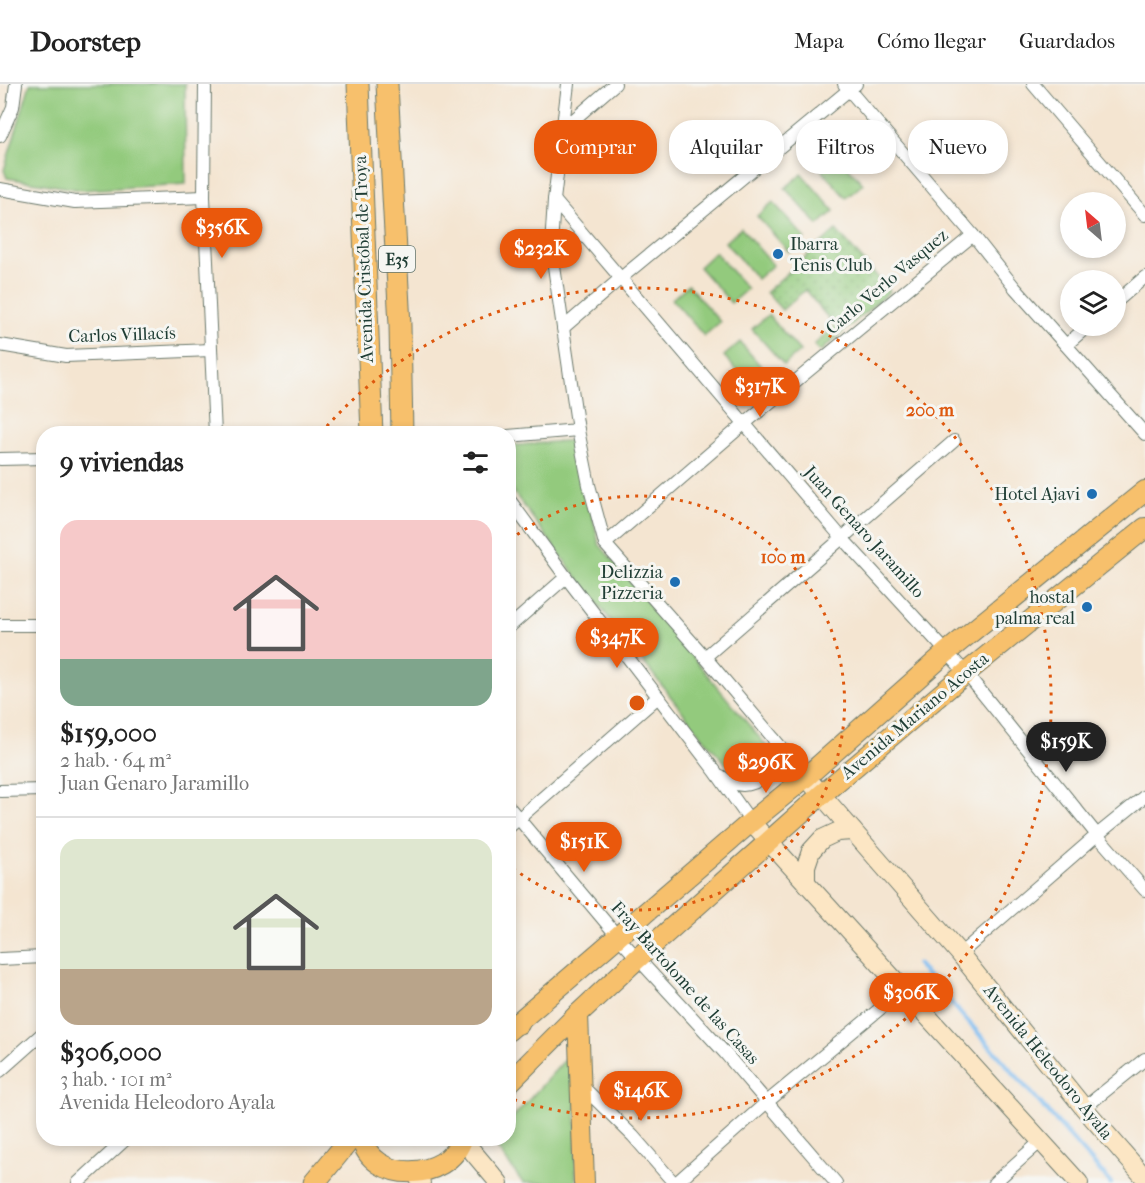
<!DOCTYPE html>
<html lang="es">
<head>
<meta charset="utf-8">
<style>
  body { margin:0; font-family:"IM FELL French Canon",serif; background:#f2f2f2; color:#222; height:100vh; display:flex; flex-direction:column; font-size:22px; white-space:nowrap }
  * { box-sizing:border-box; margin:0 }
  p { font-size:20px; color:#767676 }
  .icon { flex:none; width:33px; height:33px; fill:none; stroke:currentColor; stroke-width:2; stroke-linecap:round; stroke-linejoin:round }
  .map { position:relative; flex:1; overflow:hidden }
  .panel { position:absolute; left:36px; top:342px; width:480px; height:720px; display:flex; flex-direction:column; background:#fff; border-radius:24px; box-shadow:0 3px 9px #0003 }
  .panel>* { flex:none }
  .top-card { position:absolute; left:534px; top:36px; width:520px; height:54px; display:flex; gap:12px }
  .needle { width:39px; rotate:332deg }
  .fabs { position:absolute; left:1060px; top:108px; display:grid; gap:12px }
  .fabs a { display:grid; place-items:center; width:66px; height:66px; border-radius:50%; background:#fff; box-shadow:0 3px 9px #0003; font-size:30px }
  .price { position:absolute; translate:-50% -51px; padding:0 14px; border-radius:21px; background:#ea580c; color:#fff; font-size:20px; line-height:39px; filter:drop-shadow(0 2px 3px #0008) }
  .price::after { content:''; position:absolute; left:50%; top:36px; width:18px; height:14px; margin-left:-9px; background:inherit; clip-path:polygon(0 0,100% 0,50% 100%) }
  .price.on { background:#222; color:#fff }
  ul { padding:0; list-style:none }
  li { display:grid; align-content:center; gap:12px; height:318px; padding:0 24px }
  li+li { border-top:2px solid #e0e0e0 }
  li span { display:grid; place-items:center; height:186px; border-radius:18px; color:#555 }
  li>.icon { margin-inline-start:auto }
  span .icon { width:108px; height:108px; fill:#fffc; stroke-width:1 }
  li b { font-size:26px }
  h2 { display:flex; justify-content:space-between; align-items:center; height:72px; padding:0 24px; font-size:26px }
  .pill { padding:0 21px; border-radius:24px; background:#fff; box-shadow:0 3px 9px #0003; font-size:21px; line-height:54px }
  .pill.on { background:#ea580c; color:#fff }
  header { display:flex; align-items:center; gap:36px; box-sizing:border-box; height:84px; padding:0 30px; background:#fff; border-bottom:2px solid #e0e0e0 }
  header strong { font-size:28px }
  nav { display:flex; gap:33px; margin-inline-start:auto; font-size:21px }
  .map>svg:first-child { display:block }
  .grass { fill:url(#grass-dots); stroke:#598458; stroke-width:1.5 }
  .park { fill:#93ca7d; stroke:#598458; stroke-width:1.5 }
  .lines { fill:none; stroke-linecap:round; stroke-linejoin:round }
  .stream { stroke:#7cbcf1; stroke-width:4.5 }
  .minor-casing { stroke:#6a786b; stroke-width:14 }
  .secondary-casing { stroke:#6a786b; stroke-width:20 }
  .primary-casing { stroke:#6a786b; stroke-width:22 }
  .trunk-casing { stroke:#6a786b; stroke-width:23 }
  .minor { stroke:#fff; stroke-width:12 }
  .secondary { stroke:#fce6c4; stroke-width:18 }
  .primary { stroke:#f7c06c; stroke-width:20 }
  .trunk { stroke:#f7c06c; stroke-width:21 }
  .ring { fill:none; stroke:#de580e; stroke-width:3; stroke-dasharray:3 6 }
  .poi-dot { fill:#1f6fb2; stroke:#f6f6f2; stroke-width:2 }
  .labels { text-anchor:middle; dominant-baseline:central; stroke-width:6; stroke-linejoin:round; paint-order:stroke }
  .shield { fill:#f6f6f2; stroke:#60746d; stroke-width:1.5 }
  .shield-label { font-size:16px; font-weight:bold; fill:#1f3d34 }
  .poi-label { font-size:18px; fill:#1f3d34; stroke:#f6f6f2; text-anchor:end }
  .street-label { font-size:18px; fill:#1f3d34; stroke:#f6f6f2 }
  .centre { fill:#de580e; stroke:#f6f6f2; stroke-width:3 }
  .ring-label { font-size:18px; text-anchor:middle; font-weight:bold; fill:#de580e; stroke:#f6f6f2; stroke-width:6; stroke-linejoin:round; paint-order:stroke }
</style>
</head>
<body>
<header>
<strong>Doorstep</strong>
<nav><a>Mapa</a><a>Cómo llegar</a><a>Guardados</a></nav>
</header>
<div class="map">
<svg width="1145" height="1099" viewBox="0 0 1145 1099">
  <defs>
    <pattern id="grass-dots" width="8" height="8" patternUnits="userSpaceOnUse" patternTransform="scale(1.5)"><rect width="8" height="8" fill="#93ca7d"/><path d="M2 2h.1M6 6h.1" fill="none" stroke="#77a567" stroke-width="1.8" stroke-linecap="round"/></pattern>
  </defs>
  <rect width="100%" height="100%" fill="#f6f6f2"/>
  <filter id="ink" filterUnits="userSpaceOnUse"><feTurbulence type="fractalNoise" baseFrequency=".0167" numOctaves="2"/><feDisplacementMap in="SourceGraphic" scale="12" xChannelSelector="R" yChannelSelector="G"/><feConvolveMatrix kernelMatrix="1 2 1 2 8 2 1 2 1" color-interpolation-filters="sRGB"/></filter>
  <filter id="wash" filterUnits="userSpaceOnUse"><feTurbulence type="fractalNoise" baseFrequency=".008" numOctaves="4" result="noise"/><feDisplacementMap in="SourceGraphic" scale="24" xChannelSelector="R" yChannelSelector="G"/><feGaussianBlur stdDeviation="1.35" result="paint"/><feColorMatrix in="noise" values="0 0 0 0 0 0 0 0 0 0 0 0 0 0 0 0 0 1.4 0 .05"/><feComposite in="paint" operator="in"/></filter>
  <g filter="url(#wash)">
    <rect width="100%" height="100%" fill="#f4e5d1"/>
    <!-- grass -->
    <path class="grass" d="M836,146L890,207L820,268L814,261L835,242L805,206L782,226L766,208Z"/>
    <!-- park -->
    <g class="park">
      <path d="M30,0H185L186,100L82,106L7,94L4,86Z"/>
      <path d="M830,63L863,100L846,114L814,77Z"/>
      <path d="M802,90L834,127L818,141L785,104Z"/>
      <path d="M773,118L805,154L789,168L757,132Z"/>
      <path d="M741,144L773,181L757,195L725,158Z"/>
      <path d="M715,168L747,205L731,219L699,183Z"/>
      <path d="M688,201L720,238L704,252L672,215Z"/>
      <path d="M768,231L800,267L784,281L752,245Z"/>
      <path d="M740,258L772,295L756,309L724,272Z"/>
      <path d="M575,356L599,460L769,665L771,673L763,691L745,697L735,690L700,650L575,491L509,402V362Z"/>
      <path d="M570,970L576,979V1099H523L492,1057L494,1055L508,1054L509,1038Z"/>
    </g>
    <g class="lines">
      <!-- stream -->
      <path class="stream" d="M917,880L1111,1099"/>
    </g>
  </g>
  <g filter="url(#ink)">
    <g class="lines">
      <defs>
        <g id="minor">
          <path d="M205,0L204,113L215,350"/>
          <path d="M568,0L554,116L551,162L578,346L589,401L605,460L705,573L806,693"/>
          <path d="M844,0L973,151L1015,204L1145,350"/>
          <path d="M1033,0L1145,131"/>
          <path d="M563,45L615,0"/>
          <path d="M0,52L13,23L16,0"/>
          <path d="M0,105L75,118L204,113"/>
          <path d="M554,116L842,454L966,589L1097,751L1145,806"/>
          <path d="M1116,218L1145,193"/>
          <path d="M563,244L621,194L856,0"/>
          <path d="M0,261L66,272L211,266"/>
          <path d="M1066,261L1088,242"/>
          <path d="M508,352L578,346"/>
          <path d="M0,375L44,374"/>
          <path d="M508,414L566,493L715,687L751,738"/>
          <path d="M605,460L745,339L973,151"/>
          <path d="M0,541H44"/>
          <path d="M508,544L566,493"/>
          <path d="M705,573L954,357"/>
          <path d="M721,692C727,697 735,701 743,701C759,701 775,686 776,670C776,665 775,659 774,655"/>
          <path d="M0,707L44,706"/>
          <path d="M508,722L618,853L725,969L836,1099"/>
          <path d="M508,744L658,613"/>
          <path d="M960,870L1097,751L1145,712"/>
          <path d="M0,875L44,873"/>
          <path d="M0,987L44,948"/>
          <path d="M581,1001L633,1052L674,1099"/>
          <path d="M1084,1024L1145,975"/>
          <path d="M78,1099L127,1054"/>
          <path d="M676,1099L767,1018L904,905"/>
          <path d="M994,1099L1041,1057"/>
        </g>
        <g id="secondary">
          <path d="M806,693L960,870L1084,1024L1145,1094"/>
          <path d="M751,738L1079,1099"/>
          <path d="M806,798V782L811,767L822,755L837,748L853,747"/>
          <path d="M462,1055L499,1099"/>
          <path d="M420,1098L421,1099"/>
        </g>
        <g id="primary">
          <path d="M578,930L584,1099"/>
          <path d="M508,947L751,738L806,693L948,567L1145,407"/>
          <path d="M508,1000L578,930L637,875L821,711L966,589L1145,444"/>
        </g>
        <g id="trunk">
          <path d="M358,0L372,350"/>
          <path d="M387,0L400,241L402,350"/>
          <path d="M508,942L519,939"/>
          <path d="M362,1054C371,1099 448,1099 462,1054"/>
          <path d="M314,1099L351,1054"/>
        </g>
      </defs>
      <!-- minor casing -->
      <use href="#minor" class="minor-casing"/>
      <!-- secondary casing -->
      <use href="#secondary" class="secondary-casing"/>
      <!-- primary casing -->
      <use href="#primary" class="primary-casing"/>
      <!-- trunk casing -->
      <use href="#trunk" class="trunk-casing"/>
      <!-- minor -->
      <use href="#minor" class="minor"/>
      <!-- secondary -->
      <use href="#secondary" class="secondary"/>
      <!-- primary -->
      <use href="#primary" class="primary"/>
      <!-- trunk -->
      <use href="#trunk" class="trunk"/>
    </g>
  </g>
  <!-- distance rings -->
  <g class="ring">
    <path d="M510 456A207 207 0 1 1 510 782"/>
    <path d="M321 349A415 415 0 1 1 509 1014"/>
  </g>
  <!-- markers -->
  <g class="poi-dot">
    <circle cx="778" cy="170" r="6"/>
    <circle cx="1092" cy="410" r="6"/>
    <circle cx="675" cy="498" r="6"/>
    <circle cx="1087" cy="523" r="6"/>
  </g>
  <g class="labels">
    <!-- shield labels -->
    <rect class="shield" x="379" y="162" width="36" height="26" rx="4.5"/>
    <g class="shield-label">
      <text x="397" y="175">E35</text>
    </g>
    <!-- poi labels -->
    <g class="poi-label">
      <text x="790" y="160" text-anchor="start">Ibarra<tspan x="790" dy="21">Tenis Club</tspan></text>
      <text x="1080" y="410">Hotel Ajavi</text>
      <text x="663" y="488">Delizzia<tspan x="663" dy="21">Pizzeria</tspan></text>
      <text x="1075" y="513">hostal<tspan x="1075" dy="21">palma real</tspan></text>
    </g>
    <!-- street labels -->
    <g class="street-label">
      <text transform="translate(364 175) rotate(-92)">Avenida Cristóbal de Troya</text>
      <text transform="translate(887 198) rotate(-40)">Carlo Verlo Vasquez</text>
      <text transform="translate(122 251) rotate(-2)">Carlos Villacís</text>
      <text transform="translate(864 448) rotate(48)">Juan Genaro Jaramillo</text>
      <text transform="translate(915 632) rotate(-40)">Avenida Mariano Acosta</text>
      <text transform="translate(685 899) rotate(48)">Fray Bartolome de las Casas</text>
      <text transform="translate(1048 978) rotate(51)">Avenida Heleodoro Ayala</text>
    </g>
  </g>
  <circle cx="637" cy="619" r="9" class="centre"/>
  <g class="ring-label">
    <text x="930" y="332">200 m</text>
    <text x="783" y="479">100 m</text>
  </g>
</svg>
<div class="fabs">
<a><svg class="needle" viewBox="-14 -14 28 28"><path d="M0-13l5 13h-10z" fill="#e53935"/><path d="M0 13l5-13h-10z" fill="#767676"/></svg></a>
<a><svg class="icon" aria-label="layers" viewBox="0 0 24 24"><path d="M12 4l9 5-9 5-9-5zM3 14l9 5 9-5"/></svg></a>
</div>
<b class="price" style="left:222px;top:175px">$356K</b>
<b class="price" style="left:541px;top:196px">$232K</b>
<b class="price" style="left:760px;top:334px">$317K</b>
<b class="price" style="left:617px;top:585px">$347K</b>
<b class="price on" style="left:1066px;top:689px">$159K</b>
<b class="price" style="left:766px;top:710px">$296K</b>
<b class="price" style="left:584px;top:789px">$151K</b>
<b class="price" style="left:911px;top:940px">$306K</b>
<b class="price" style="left:641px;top:1038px">$146K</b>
<div class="top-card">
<a class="pill on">Comprar</a>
<a class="pill">Alquilar</a>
<a class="pill">Filtros</a>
<a class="pill">Nuevo</a>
</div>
<section class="panel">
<h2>9 viviendas<svg class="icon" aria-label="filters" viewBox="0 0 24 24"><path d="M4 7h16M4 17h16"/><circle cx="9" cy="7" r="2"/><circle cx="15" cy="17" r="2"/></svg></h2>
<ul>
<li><span style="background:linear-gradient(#f6c9c9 75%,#7fa58c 0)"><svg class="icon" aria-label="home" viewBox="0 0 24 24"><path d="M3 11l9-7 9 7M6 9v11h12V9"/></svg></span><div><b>$159,000</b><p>2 hab. · 64 m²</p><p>Juan Genaro Jaramillo</p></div></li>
<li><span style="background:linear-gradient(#dfe7d0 70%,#b9a48a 0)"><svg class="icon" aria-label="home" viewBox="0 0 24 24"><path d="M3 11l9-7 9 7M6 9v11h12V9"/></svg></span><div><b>$306,000</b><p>3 hab. · 101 m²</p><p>Avenida Heleodoro Ayala</p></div></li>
</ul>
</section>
</div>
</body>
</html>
